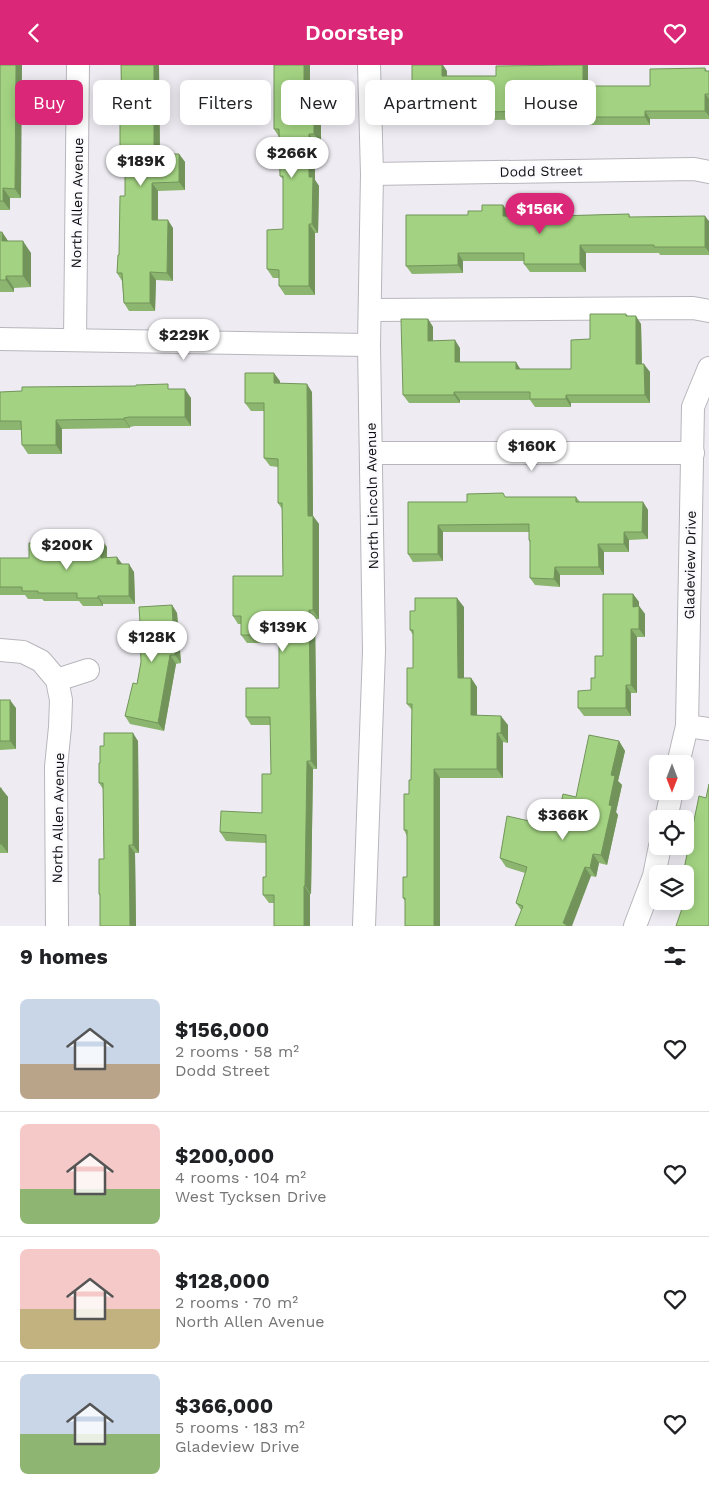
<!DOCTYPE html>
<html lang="en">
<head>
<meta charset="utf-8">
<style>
  body { margin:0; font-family:"Work Sans",sans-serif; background:#f6f6f6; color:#202124; height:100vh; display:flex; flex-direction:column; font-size:19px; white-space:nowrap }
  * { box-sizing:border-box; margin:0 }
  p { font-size:16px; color:#757577 }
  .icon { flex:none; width:28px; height:28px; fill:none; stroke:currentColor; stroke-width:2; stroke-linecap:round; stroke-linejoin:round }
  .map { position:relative; height:861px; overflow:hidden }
  .side { display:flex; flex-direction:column; background:#fff; flex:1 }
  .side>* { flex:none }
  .hud { position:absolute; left:15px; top:15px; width:680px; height:45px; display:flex; gap:10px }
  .needle { width:32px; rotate:180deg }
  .fabs { position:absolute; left:649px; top:690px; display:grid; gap:10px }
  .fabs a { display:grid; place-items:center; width:45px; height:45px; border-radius:8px; background:#fff; box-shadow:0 2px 12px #0003; font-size:25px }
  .price { position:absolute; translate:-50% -42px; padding:0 11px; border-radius:18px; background:#fff; color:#222; font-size:16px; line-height:32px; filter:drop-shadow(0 1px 2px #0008) }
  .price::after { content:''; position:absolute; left:50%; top:30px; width:15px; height:11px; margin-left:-8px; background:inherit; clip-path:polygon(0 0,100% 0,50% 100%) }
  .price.active { background:#db2777; color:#fff }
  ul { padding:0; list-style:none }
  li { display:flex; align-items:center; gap:15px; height:125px; padding:0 20px }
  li+li { border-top:1px solid #e0e0e0 }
  li span { display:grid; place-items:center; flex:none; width:140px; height:100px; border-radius:8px; color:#555 }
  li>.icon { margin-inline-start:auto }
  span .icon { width:60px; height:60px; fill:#fffc; stroke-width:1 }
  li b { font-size:21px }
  h2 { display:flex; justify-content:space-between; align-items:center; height:60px; padding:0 20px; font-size:21px }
  .pill { padding:0 18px; border-radius:8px; background:#fff; box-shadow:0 2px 12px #0003; font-size:18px; line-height:45px }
  .pill.active { background:#db2777; color:#fff }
  header { display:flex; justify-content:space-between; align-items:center; height:65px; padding:0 20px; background:#db2777; color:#fff; font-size:22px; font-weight:600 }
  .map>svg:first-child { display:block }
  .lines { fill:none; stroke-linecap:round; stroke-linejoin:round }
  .minor-casing { stroke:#b8b6bc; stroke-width:24 }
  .minor { stroke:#fff; stroke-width:22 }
  .wall { fill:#8cb570 }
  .shaded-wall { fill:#72945b }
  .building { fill:#a3d382; stroke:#72945b }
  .labels { text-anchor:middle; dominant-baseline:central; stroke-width:5; stroke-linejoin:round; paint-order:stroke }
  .street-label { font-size:14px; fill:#0d0c0e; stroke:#fbfafe }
</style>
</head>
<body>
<header><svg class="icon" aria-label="back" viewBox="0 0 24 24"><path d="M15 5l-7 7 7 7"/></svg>Doorstep<svg class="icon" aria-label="heart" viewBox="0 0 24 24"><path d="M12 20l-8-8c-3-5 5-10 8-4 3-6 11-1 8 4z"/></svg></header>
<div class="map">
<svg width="709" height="861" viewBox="0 0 709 861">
  <rect width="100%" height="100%" fill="#eeecf2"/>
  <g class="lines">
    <defs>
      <g id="minor">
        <path d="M372,109L694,104L709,107"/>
        <path d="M370,245L693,243L709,246"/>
        <path d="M0,274L369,280"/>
        <path d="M75,275L78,0"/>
        <path d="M371,388H693"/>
        <path d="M0,585L23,587L41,596L57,615L61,635L60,662L56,702L57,861"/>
        <path d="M57,615L88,605"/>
        <path d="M687,661L709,664"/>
        <path d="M678,699L687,661L693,342L709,303"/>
        <path d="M666,754L672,726"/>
        <path d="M364,861L374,586L369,280L372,109L369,0"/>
        <path d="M635,861L654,811L660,781"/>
      </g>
    </defs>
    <!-- minor casing -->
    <use href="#minor" class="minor-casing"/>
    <!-- minor -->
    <use href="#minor" class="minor"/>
  </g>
  <!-- wall -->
  <g class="wall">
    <path d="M0,0L21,133H10V145H0Z"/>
    <path d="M121,0H159L160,89H179L185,97V125L158,126V155L173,163V216L156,215L155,246H129L124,238L122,216L117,208L125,131V96L120,89L122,55Z"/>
    <path d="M588,0V21H650L705,3L707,6H709V54H650V60H562L559,56H549L548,54L491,55L487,50H447V57H417L412,49L447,6V11H496Z"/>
    <path d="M310,48L321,57V78H315V115L319,121L318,168H315V230H285L279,221V213H273L267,204L283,164V114L280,111L279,72L274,64Z"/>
    <path d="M482,146L509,148V151L518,152L629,149L630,152L709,156V190H660L659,188H586V207H530L524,199V196H463V208L412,209L406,201L468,150Z"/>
    <path d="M0,167H2L8,176L31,188V222L14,223V227H0Z"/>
    <path d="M626,249L628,251L641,259L642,299L650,307V338H571V342H535L530,335H460V338H409L403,330L428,254L433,262V276L460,283V297L521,304H571L590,274Z"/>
    <path d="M280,316V318L312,327L313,451L319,459V554H315L317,704H313L311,829H310V861L274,838H269L263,830L266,812V778L226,776L220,767L262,748L271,709V660H251L246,652L279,623V578H247L241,570V559H238L233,551L283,511L282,444L278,438V402L270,401L264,393V346H251L245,338Z"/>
    <path d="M172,324L191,333V361H135L130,362V363L62,364V389H28L22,380V365H0V327Z"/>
    <path d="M506,432H576L580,437H643L648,445V474L629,475V487H604V510H560V522L535,520L530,513V478L529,475V467H443V496L413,497L408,489V437H467Z"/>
    <path d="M107,482V492L122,499L134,507L135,539H103V541H83L79,536H44L42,534H28L25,530H0V493H29Z"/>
    <path d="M633,529L639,537V541L645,549V572H637V628H631V651H584L578,643L591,625L603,591Z"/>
    <path d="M172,540L177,548L181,598L176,599L164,666L130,659L125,651L137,619L141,597V573Z"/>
    <path d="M464,542V613H471L477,622V650L508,660V678L503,677V713H440V861L405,836L403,833L407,812V771L404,765L411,715L412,645L407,639L413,603V570L410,565Z"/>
    <path d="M0,635L16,643V684L0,685Z"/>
    <path d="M138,676L139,788H135L136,861H100V831L99,829L104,794L103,724L99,718L100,698L104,681Z"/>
    <path d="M619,676L625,686L618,716L622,720L616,747L618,750L607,800L599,798L596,812L591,811L521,845L516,838L525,808L506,802L500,793L556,762L576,732Z"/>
    <path d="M0,723L8,732V788H0Z"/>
    <path d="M699,731L709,861L685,836V820L688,810L684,804Z"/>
  </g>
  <!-- shaded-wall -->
  <g class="shaded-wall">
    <path d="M16,0H22L21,133L15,124Z"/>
    <path d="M154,0H159L160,97L154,89Z"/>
    <path d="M304,0H310V57L304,48Z"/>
    <path d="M442,0H443L447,6V18L442,11Z"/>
    <path d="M583,0H588V29L583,21Z"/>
    <path d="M705,29L709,34V51L705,46Z"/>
    <path d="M442,42L447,50V57L442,49Z"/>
    <path d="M645,46L650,54V60L645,52Z"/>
    <path d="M314,48L321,57V78L314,69Z"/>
    <path d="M309,69L315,78V115L319,121L318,168L312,159L309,112Z"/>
    <path d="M179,89L185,97V125L179,117Z"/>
    <path d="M152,118L158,126V163L152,155Z"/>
    <path d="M3,123L10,133V145L3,136Z"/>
    <path d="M503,140L509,148V159L503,151Z"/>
    <path d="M705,151L709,156V187L705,182Z"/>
    <path d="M168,155L173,163V216L167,208Z"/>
    <path d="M309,159L315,168V230L309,221Z"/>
    <path d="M2,167L10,179L2,176Z"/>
    <path d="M23,176L31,188V222L23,211Z"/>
    <path d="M580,180L586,188V207L580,199Z"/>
    <path d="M458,188L463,196V208L458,200Z"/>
    <path d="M150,207L156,215L155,246L150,238Z"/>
    <path d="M6,211L14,223V227L6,215Z"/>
    <path d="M636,251L641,259L642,307L636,299Z"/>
    <path d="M428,254L433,262V284L428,276Z"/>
    <path d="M455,275L460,283V305L455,297Z"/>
    <path d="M516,297L521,305L516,304Z"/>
    <path d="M644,299L650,307V338L645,330Z"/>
    <path d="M274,308L280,316V326L274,318Z"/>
    <path d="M307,319L312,327L313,451L319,459V554L313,545L308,451Z"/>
    <path d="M185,324L191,333V361L185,352Z"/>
    <path d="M454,327L460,335V338L454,330Z"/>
    <path d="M566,330L571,338V342L566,334Z"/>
    <path d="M124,353L130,362V363L124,354Z"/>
    <path d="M56,355L62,364V389L56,380Z"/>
    <path d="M643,437L648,445V474L642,467Z"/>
    <path d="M438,460L443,467V496L438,489Z"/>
    <path d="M624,467L629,475V487L624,479Z"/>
    <path d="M101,474L107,482V501L101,493Z"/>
    <path d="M598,479L604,487V510L599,502Z"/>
    <path d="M117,492L123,500L117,499Z"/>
    <path d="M129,499L134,507L135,539L129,531Z"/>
    <path d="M555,502L560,510V522L554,514Z"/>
    <path d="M633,529L639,537V550L633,542Z"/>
    <path d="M98,531L103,539V541L98,533Z"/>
    <path d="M457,533L464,542V622L458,613Z"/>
    <path d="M172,540L177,548L181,598L175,590Z"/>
    <path d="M639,541L645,549V572L639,564Z"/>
    <path d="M309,545L315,554L317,704L311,696Z"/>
    <path d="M631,564L637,572V628L631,620Z"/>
    <path d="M170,590L176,599L164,666L158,658Z"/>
    <path d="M471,613L477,622V659L471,650Z"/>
    <path d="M626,620L631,628V651L626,643Z"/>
    <path d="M10,635L16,643V684L10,676Z"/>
    <path d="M501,651L508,660V678L501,668Z"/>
    <path d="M133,668L138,676L139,788L133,780Z"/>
    <path d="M497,668L503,677V713L497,704Z"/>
    <path d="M619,676L625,686L618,716L622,720L616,747L618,750L607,800L601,790L609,740L611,710Z"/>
    <path d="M307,696L313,704L311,829L305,821Z"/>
    <path d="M434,704L440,713V861H434Z"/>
    <path d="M1,723L8,732V788L1,779Z"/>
    <path d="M129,780L135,788L136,861H130Z"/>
    <path d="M593,789L599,798L596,812L590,803Z"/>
    <path d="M585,802L591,811L572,861H565L563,858Z"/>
    <path d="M304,821L310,829V861H304Z"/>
  </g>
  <!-- building -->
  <g class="building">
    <path d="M0,0H16L15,124L3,123V136H0Z"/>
    <path d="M121,0H154V89H179V117L152,118V155H168L167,208L150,207V238H124L122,208H117L118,190H119L120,131H125V89H120V55H122Z"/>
    <path d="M274,0H304V48H314V69H309V112H313L312,159H309V221H279V205L267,204V165L283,164V111H280L279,64H274Z"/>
    <path d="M412,0H442V11H496V1L583,0V21H650V4L705,3V6H709V29H705V46H645V52H556V48H544V46L485,47V42H442V49H412Z"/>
    <path d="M482,140H503V151L518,152L629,149V152L705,151V182H654V180H580V199H524V188H458V200L406,201V150H468V146H482Z"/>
    <path d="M0,167H2V176H23V211H6V215H0Z"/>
    <path d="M590,249H626V251H636V299H644L645,330H566V334H530V327H454V330H403L401,254H428V276L455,275V297H516V304H571V275L590,274Z"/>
    <path d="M245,308H274V318L307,319L308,451H313V545H309L311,696H307L305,821H304V861H274V830H263V812H266V770L220,767L221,746L262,748V709H271L270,652H246V623H279V570H241V551H233V511H283L282,438H278V394L264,393V338H245Z"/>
    <path d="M168,319V324H185V352H129L124,353V354L56,355V380H22L21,356H0V327L22,326V322L136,321V320Z"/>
    <path d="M503,428L505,432H576V437H643L642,467H624V479H598L599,502H555L554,514L530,513V475H529V459L438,460V489H408V437H467V429Z"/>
    <path d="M77,474H101V493L117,492V499H129V531H98V533H77V528H38V526H22V522H0V493H29V478H77Z"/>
    <path d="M603,529H633V542L639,541V564H631V620H626V643H578V626L591,625V613H595V591H603Z"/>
    <path d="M415,533H457L458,613H471V650L501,651V668H497V704H434V861H405V833H403V812H407V765H404V729H409V715H411L412,639H407V603H413V565H410V546H415Z"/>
    <path d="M172,540L175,590H170L158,658L125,651L133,618L137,619L141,597L140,573H141L139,542Z"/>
    <rect x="0" y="635" width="10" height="41"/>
    <path d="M104,668H133V780H129L130,861H100V829H99V794H104L103,718H99V698H100V681H104Z"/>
    <path d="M589,670L619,676L611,710L615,711L609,740L612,741L601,790L593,789L590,803L585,802L563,858L567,860L566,861H515L523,841L516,838L527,802L500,793L507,751L556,762L563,729L576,732Z"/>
    <path d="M709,719V861H676L686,832H685V820L690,806L684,804L699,731L706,733Z"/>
    <rect x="0" y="723" width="1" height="56"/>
  </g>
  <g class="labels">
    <!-- street labels -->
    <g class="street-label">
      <text transform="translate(541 106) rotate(-1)">Dodd Street</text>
      <text transform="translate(77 138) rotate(-89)">North Allen Avenue</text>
      <text transform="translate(372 431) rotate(-91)">North Lincoln Avenue</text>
      <text transform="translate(690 500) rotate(-89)">Gladeview Drive</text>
      <text transform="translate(58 753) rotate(-89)">North Allen Avenue</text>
    </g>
  </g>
</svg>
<div class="fabs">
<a><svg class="needle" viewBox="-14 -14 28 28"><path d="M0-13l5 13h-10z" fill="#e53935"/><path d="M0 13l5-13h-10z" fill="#757577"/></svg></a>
<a><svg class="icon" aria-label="locate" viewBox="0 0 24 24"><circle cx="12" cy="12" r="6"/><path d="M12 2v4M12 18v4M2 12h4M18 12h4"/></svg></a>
<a><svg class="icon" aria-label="layers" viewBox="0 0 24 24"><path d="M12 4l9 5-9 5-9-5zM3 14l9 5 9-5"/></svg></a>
</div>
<b class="price" style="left:292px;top:114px">$266K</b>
<b class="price" style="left:141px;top:122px">$189K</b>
<b class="price active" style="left:540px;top:170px">$156K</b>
<b class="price" style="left:184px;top:296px">$229K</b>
<b class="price" style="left:532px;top:407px">$160K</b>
<b class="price" style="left:67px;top:506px">$200K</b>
<b class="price" style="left:283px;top:588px">$139K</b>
<b class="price" style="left:152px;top:598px">$128K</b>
<b class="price" style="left:563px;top:776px">$366K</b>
<div class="hud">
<a class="pill active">Buy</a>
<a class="pill">Rent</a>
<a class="pill">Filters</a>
<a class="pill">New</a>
<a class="pill">Apartment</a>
<a class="pill">House</a>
</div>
</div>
<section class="side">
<h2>9 homes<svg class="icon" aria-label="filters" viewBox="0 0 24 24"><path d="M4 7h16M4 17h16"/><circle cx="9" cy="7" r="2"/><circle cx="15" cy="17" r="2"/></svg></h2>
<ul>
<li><span style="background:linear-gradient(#c9d6e8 65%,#b9a48a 0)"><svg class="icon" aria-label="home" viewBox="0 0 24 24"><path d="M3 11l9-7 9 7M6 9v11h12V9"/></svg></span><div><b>$156,000</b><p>2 rooms · 58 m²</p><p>Dodd Street</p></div><svg class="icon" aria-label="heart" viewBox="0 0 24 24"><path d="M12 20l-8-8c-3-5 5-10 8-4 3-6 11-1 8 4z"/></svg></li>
<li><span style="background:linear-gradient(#f6c9c9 65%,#8fb573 0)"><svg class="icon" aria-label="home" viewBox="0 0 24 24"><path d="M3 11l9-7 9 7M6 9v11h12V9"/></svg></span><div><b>$200,000</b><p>4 rooms · 104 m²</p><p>West Tycksen Drive</p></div><svg class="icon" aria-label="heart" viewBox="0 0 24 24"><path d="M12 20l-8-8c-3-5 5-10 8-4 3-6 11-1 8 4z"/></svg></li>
<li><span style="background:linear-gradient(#f6c9c9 60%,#c2b280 0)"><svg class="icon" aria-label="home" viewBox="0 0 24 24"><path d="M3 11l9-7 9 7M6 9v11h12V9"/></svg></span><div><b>$128,000</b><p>2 rooms · 70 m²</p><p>North Allen Avenue</p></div><svg class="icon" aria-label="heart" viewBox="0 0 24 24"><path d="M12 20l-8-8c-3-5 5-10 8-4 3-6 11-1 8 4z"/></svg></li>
<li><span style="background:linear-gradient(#c9d6e8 60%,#8fb573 0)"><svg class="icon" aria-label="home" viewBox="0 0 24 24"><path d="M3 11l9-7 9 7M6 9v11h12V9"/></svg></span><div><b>$366,000</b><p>5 rooms · 183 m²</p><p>Gladeview Drive</p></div><svg class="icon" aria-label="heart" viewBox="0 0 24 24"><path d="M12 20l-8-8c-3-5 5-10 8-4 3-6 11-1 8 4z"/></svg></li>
</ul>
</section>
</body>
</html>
